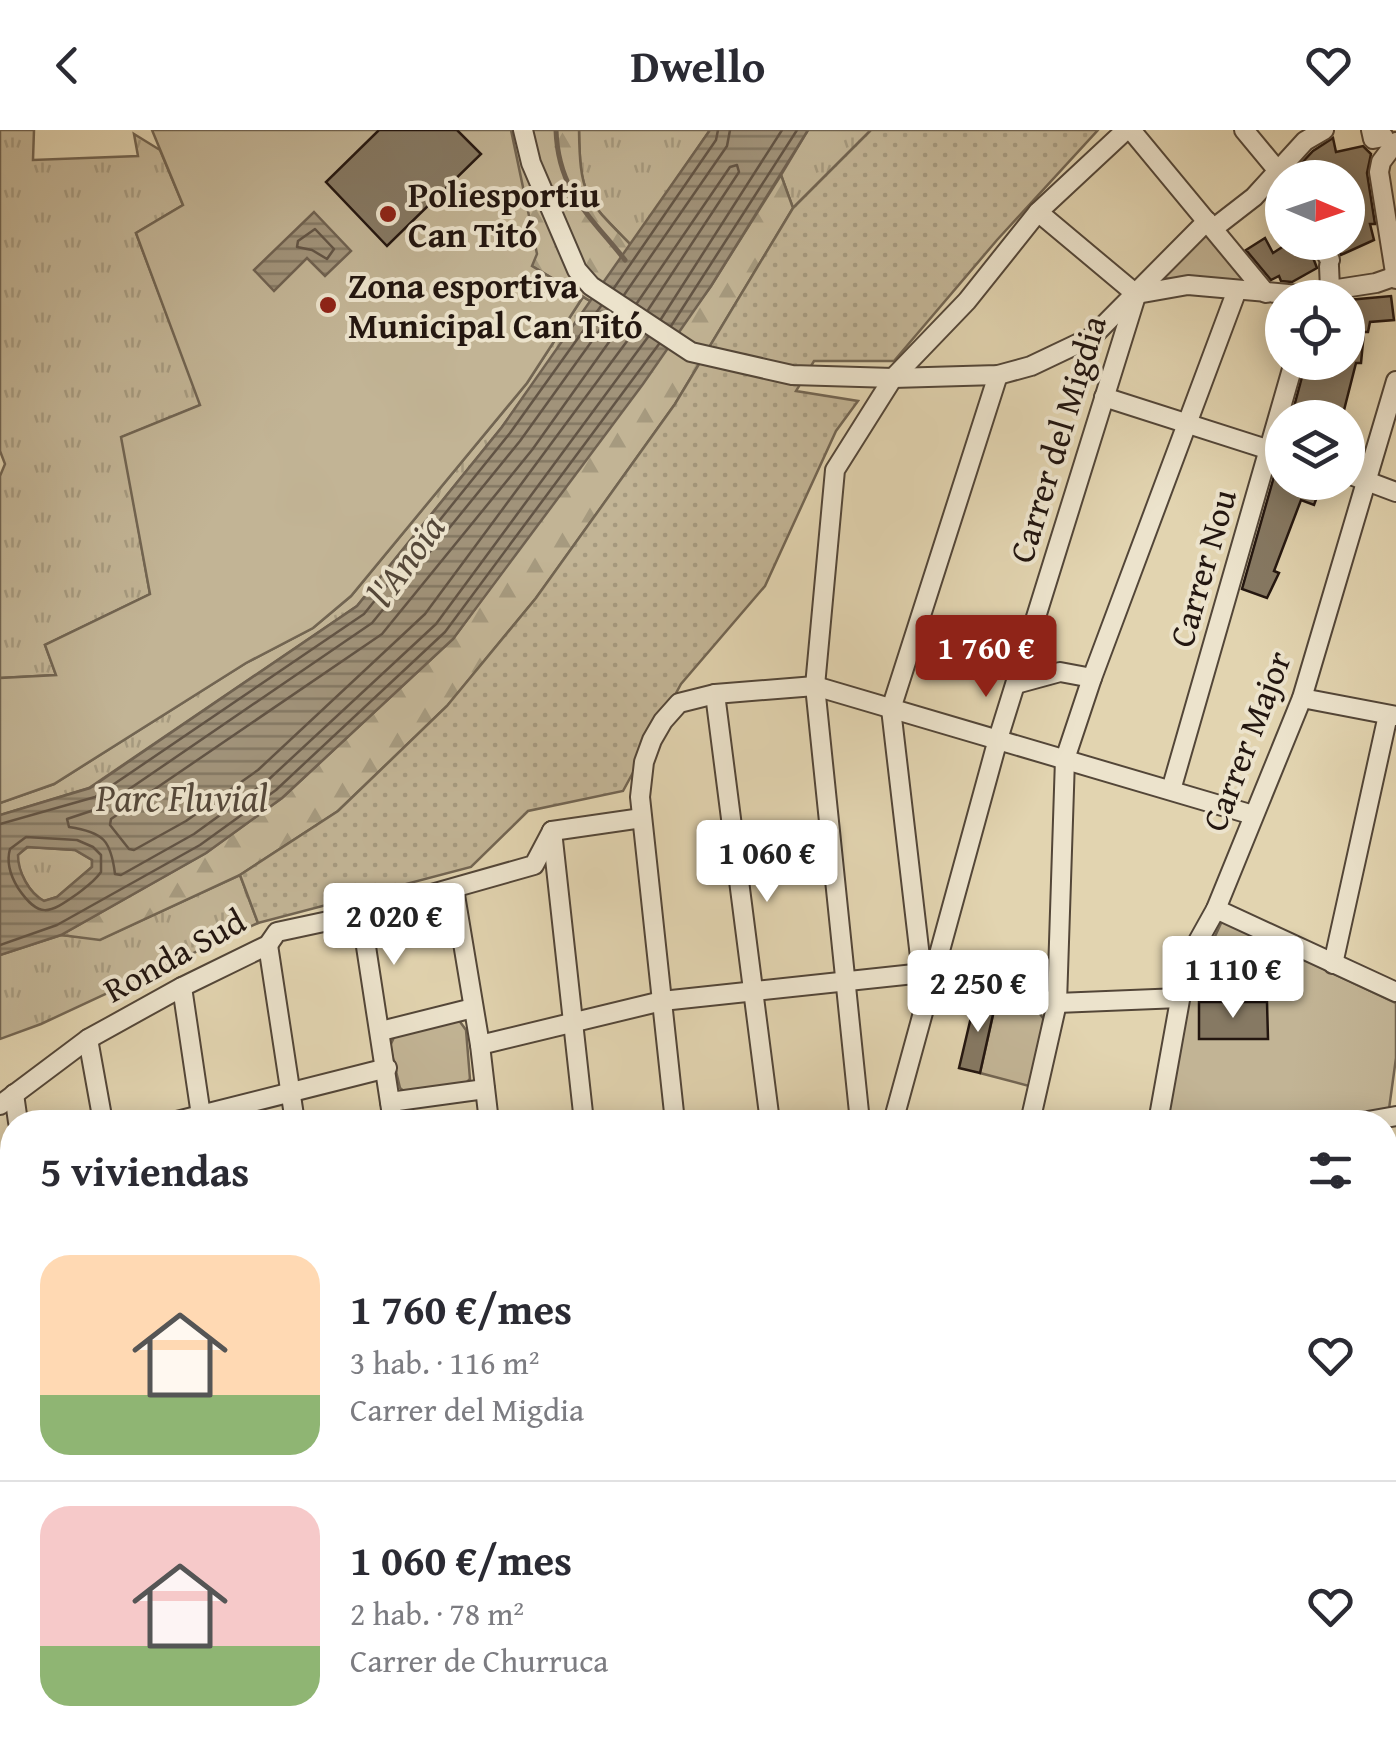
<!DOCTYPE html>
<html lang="es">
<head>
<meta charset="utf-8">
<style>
  body { margin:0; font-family:"Gentium Book Plus",serif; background:#f2f2f3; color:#2b2b33; height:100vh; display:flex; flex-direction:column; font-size:38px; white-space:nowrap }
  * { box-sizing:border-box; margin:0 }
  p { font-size:32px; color:#7c7c81 }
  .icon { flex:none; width:55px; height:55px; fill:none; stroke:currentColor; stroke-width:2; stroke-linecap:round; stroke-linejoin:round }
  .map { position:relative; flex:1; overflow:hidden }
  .drawer { position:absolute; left:0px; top:980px; width:1398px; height:640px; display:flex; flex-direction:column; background:#fff; border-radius:40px 40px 0 0; box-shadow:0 5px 25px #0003 }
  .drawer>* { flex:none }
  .needle { width:65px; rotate:92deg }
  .buttons { position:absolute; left:1265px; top:30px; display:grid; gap:20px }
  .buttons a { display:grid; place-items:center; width:100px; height:100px; border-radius:50%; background:#fff; box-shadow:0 5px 25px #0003; font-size:50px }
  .price { position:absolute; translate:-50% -85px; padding:0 22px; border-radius:10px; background:#fff; color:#222; font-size:32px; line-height:65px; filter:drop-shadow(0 2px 5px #0008) }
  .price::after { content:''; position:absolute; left:50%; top:60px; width:30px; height:22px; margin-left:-15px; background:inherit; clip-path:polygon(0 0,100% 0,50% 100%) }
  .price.active { background:#8f2418; color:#fff }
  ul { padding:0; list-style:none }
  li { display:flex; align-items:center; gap:30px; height:250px; padding:0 40px }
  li+li { border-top:2px solid #e1e1e2 }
  li span { display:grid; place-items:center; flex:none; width:280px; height:200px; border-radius:30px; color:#555 }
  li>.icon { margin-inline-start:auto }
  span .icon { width:120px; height:120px; fill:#fffc; stroke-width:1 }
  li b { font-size:42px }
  h2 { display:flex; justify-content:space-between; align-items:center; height:120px; padding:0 40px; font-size:42px }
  header { display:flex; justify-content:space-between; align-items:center; height:130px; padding:0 40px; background:#fff; font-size:45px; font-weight:700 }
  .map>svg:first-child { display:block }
  .grass { fill:url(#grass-tufts); stroke:#726552; stroke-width:2.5 }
  .forest { fill:url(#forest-firs); stroke:#726552; stroke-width:2.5 }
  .park { fill:#c2b495; stroke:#726552; stroke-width:2.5 }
  .garden { fill:url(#garden-dots); stroke:#726552; stroke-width:2.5 }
  .water { fill:url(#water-rules); stroke:#6f6150; stroke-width:2.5; fill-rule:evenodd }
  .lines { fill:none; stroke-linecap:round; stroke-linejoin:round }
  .shore { stroke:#625445; stroke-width:2.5 }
  .stream { stroke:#6f6150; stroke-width:5 }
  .building { fill:#867963; stroke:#231610; stroke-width:2.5 }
  .minor-casing { stroke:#534638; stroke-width:22 }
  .minor { stroke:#ece3cc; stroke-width:18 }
  .poi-dot { fill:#8f2418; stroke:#ece3cc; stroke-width:4 }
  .labels { text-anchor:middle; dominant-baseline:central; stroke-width:8; stroke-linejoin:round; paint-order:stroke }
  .poi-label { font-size:35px; font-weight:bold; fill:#231610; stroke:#ece3cc; text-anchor:start }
  .street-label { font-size:35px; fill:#231610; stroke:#ece3cc }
  .water-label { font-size:38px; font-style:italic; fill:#55483a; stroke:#ece3cc }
</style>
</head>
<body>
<header><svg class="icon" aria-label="back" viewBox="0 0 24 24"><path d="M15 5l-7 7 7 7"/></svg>Dwello<svg class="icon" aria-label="heart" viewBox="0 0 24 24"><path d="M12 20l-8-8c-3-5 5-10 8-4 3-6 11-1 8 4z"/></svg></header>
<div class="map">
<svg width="1396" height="1620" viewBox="0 0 1396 1620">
  <defs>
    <pattern id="grass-tufts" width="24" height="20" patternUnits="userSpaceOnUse" patternTransform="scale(2.5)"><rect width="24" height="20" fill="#c2b495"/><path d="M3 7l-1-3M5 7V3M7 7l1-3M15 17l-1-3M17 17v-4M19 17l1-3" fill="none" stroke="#a69a7f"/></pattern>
    <pattern id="forest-firs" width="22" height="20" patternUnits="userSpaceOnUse" patternTransform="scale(2.5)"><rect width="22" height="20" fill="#c2b495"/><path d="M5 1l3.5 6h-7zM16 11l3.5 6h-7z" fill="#a69a7f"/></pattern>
    <pattern id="garden-dots" width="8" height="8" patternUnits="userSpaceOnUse" patternTransform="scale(2.5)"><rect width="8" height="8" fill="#c2b495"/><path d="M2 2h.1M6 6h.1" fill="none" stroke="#a69a7f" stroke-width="1.8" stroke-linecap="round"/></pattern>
    <pattern id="water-rules" width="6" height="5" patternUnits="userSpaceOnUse" patternTransform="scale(2.5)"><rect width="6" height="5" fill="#a1937a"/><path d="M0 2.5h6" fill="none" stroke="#837763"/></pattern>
  </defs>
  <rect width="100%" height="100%" fill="#e2d4b0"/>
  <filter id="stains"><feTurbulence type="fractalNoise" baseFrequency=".002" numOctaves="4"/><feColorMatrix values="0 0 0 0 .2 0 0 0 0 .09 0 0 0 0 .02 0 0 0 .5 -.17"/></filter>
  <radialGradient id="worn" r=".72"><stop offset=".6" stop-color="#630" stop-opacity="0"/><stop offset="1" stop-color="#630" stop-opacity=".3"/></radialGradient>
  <!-- grass -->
  <g class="grass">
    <path d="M0,0H34L33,30L138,26L134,4L160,20L183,75L136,103L201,275L122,307L150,464L45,515L56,545L0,548V346L5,334L0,321Z"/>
    <path d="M579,0H710L631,115C586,69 580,67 579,0Z"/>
    <path d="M808,0H871L793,78L781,45Z"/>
    <path d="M583,167L592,172L502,297L357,476L89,658L0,685V673L54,654L246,533L313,498L351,466L527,253Z"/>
    <path d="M28,717L75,720L92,730V737L57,767L44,771C29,763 18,742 17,725Z"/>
    <path d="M240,745L258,793L41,894L0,909V825L61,805L101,809Z"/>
  </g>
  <!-- forest -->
  <g class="forest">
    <path d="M511,0H579C580,67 586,69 631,115L592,172L532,136Z"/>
    <path d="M781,45L793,78L675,274L536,468L447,576L338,681L240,745L100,810L61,805L206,723L282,668L453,509L711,156Z"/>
  </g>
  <!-- park -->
  <g class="park">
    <path d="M152,0H511L537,124L532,136L583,167L527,253L351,466L313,498L246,533L54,654L0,673V548L56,545L45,515L150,464L121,307L200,275L136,103L183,75Z"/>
    <path d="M1207,98L1256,156L1159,148Z"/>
    <path d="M1222,791L1396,873V928L1389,979L1323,992H1170L1168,976L1190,861Z"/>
    <path d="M997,867C1013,872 1039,875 1045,892L1029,956L980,943Z"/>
    <path d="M458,889L466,900L470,949L464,955L406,963L400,958L390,916L395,905Z"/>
    <path d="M31,1608H185V1614L112,1620H32Z"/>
    <path d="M393,1608H465L466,1620H204Z"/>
    <path d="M1279,1608H1384L1381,1620H1294Z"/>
  </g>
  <!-- garden -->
  <path class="garden" d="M871,0H1098L997,110L894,231H814L796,261L858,271L836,301L765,456L681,554L623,661L528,681L471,737L258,793L240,745L338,681L447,576L536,468L675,274L793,78Z"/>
  <!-- water -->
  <g class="water">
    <path d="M710,0H808L711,156L643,254L453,509L282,668L206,723L61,805L0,825V685L90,658L357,476L502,297ZM27,717L75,720L92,730V737L57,767L44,771C29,763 18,742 18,725Z"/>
    <path d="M314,82L351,121L325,146L307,128L274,161L254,140Z"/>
  </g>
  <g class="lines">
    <!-- shore -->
    <g class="shore">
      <path d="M315,99L334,119L327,129L312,120L297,117L298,111Z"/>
      <path d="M614,158L716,10L718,0"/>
      <path d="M624,165L727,16L730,0"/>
      <path d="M637,173L730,37L737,35L739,42L648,180"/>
      <path d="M612,183L520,311L372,493L103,677L67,689L69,697C104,702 111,711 115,744L121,745L194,704L267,651L436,494L648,207"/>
      <path d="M661,189L782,0"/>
      <path d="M624,191L532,320L382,504L111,689L110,695L129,719L134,720L186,691L258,640L425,484L636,199"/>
      <path d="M671,196L797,0"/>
      <path d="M0,694L95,667L364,484L510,303L601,176"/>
      <path d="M26,707L77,710L93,717L101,725V742C94,752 86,757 77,764C49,784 39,789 18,758C10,745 6,733 10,719Z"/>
      <path d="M0,815L57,795L200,715L276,660L445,502L659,214"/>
    </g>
    <!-- stream -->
    <path class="stream" d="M556,0C558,61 590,86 625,130"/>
  </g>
  <!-- building -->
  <g class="building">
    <path d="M379,0H457L481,24L387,116L326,52Z"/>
    <path d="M1333,8L1336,22L1363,16L1371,24L1367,43L1375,94H1370L1374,110L1341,125L1334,112H1348V48H1302L1297,38L1313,21Z"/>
    <path d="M1265,108L1273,123L1290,112H1307L1317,138L1292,152L1281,151L1279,146L1271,150L1246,120Z"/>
    <path d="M1391,166L1394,190L1370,192L1368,202H1364L1361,233H1356L1342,288H1291L1306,232H1348V170Z"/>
    <path d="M1277,336H1282V352H1312L1321,356L1314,375L1301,370L1274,441L1279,443L1267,468L1242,459Z"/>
    <path d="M976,866L996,871L980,943L959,938Z"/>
    <path d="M1199,872H1267L1268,909H1199Z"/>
  </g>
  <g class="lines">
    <defs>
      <g id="minor">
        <path d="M523,0L531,33L577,140L591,156L691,222L792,245L893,248L998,245L1031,236L1092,207L1207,91"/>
        <path d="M1131,0L1266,163"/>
        <path d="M1244,0L1278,41L1290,48"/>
        <path d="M1371,0L1373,9L1384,7"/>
        <path d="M1396,12L1381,32L1379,42L1396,149"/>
        <path d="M1038,82L1136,164"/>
        <path d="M1214,98L1254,67L1305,11L1324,0"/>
        <path d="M1319,112L1330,130"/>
        <path d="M1329,136L1330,159"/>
        <path d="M1137,164L1188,155L1299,165L1376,153L1396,146"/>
        <path d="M1104,267L1282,324"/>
        <path d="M1348,344L1396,362"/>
        <path d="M1016,554L1060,542L1092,548"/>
        <path d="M715,564L770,992"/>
        <path d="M1302,568L1396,586"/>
        <path d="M1171,660L1294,232"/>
        <path d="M552,701L584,992"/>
        <path d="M552,701L642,688"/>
        <path d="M454,759L480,915L489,992"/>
        <path d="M1216,779L1396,862"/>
        <path d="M361,784L393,992"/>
        <path d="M268,815L295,992"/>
        <path d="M1333,834L1388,585"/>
        <path d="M933,842L920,827L891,579L998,245"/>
        <path d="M182,857L202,992"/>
        <path d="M381,901L473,878"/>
        <path d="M88,909L103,992"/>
        <path d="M480,915L662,871L933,842L1057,873L1180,868"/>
        <path d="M14,964L18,992"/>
        <path d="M390,972L485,959"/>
        <path d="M0,975L88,909L182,857L268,815L277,802L361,784L534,735L552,701"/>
        <path d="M173,992L387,938"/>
        <path d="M675,992L640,667L644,632L652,610L663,591L679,573L715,564L815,556L1253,685"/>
        <path d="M860,992L815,556L835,340L893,248L967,171L1038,82L1126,0"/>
        <path d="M893,992L998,609L1135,169"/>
        <path d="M1030,992L1057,873L1065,629L1092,548L1237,160"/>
        <path d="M1158,992L1187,831L1216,779L1302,568L1396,251"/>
        <path d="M1362,992L1396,986"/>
        <path d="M0,1037L12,1034"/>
        <path d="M1385,1179L1396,1173"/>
        <path d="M0,1254L12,1251"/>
        <path d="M1385,1319L1396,1306"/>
        <path d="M1385,1348L1396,1357"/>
        <path d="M0,1460L12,1543"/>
        <path d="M1385,1568L1396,1578"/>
        <path d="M22,1608L24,1620"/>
        <path d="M196,1608L198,1620"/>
        <path d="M473,1608L475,1620"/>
        <path d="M873,1608L880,1620"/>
        <path d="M1261,1608L1276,1620"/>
        <path d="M658,1620L663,1608"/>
        <path d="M908,1620L918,1608"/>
        <path d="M1063,1620L1070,1608"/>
        <path d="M1395,1620L1396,1619"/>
      </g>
    </defs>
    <!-- minor casing -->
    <use href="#minor" class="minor-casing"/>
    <!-- minor -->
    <use href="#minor" class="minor"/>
  </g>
  <!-- markers -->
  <g class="poi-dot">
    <circle cx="388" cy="84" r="10"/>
    <circle cx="328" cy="175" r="10"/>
  </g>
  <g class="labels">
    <!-- poi labels -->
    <g class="poi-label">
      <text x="408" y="64">Poliesportiu<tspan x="408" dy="40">Can Titó</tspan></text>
      <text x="348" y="155">Zona esportiva<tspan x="348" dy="40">Municipal Can Titó</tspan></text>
    </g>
    <!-- street labels -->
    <g class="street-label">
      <text transform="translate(1057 309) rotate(-73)">Carrer del Migdia</text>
      <text transform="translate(1202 438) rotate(-74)">Carrer Nou</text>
      <text transform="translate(1246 611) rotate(-69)">Carrer Major</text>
      <text transform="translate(174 825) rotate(-29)">Ronda Sud</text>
    </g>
    <!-- water labels -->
    <g class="water-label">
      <text transform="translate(405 430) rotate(-54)">l'Anoia</text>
      <text x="182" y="667">Parc Fluvial</text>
    </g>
  </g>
  <rect width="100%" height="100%" filter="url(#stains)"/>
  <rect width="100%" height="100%" fill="url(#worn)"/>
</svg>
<div class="buttons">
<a><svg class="needle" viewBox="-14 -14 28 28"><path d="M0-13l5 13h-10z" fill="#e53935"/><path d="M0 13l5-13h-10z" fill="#7c7c81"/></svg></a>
<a><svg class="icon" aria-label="locate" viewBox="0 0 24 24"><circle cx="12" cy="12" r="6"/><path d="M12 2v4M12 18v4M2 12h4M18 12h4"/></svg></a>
<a><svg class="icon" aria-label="layers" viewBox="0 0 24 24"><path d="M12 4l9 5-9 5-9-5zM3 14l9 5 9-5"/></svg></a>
</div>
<b class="price active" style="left:986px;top:570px">1 760 €</b>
<b class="price" style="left:767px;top:775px">1 060 €</b>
<b class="price" style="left:394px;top:838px">2 020 €</b>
<b class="price" style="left:1233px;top:891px">1 110 €</b>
<b class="price" style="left:978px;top:905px">2 250 €</b>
<section class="drawer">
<h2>5 viviendas<svg class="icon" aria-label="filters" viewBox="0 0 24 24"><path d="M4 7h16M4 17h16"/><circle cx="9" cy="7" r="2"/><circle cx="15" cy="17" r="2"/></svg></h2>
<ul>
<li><span style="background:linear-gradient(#ffd9b3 70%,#8fb573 0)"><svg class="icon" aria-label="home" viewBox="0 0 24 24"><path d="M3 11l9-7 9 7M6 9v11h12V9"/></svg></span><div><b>1 760 €/mes</b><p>3 hab. · 116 m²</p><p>Carrer del Migdia</p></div><svg class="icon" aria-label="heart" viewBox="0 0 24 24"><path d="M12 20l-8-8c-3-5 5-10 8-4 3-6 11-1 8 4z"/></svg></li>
<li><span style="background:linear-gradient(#f6c9c9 70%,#8fb573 0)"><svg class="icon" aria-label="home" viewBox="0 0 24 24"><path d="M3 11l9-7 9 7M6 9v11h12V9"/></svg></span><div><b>1 060 €/mes</b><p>2 hab. · 78 m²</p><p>Carrer de Churruca</p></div><svg class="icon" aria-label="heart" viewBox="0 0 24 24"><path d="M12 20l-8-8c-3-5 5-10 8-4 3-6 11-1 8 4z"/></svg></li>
</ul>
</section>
</div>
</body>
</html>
